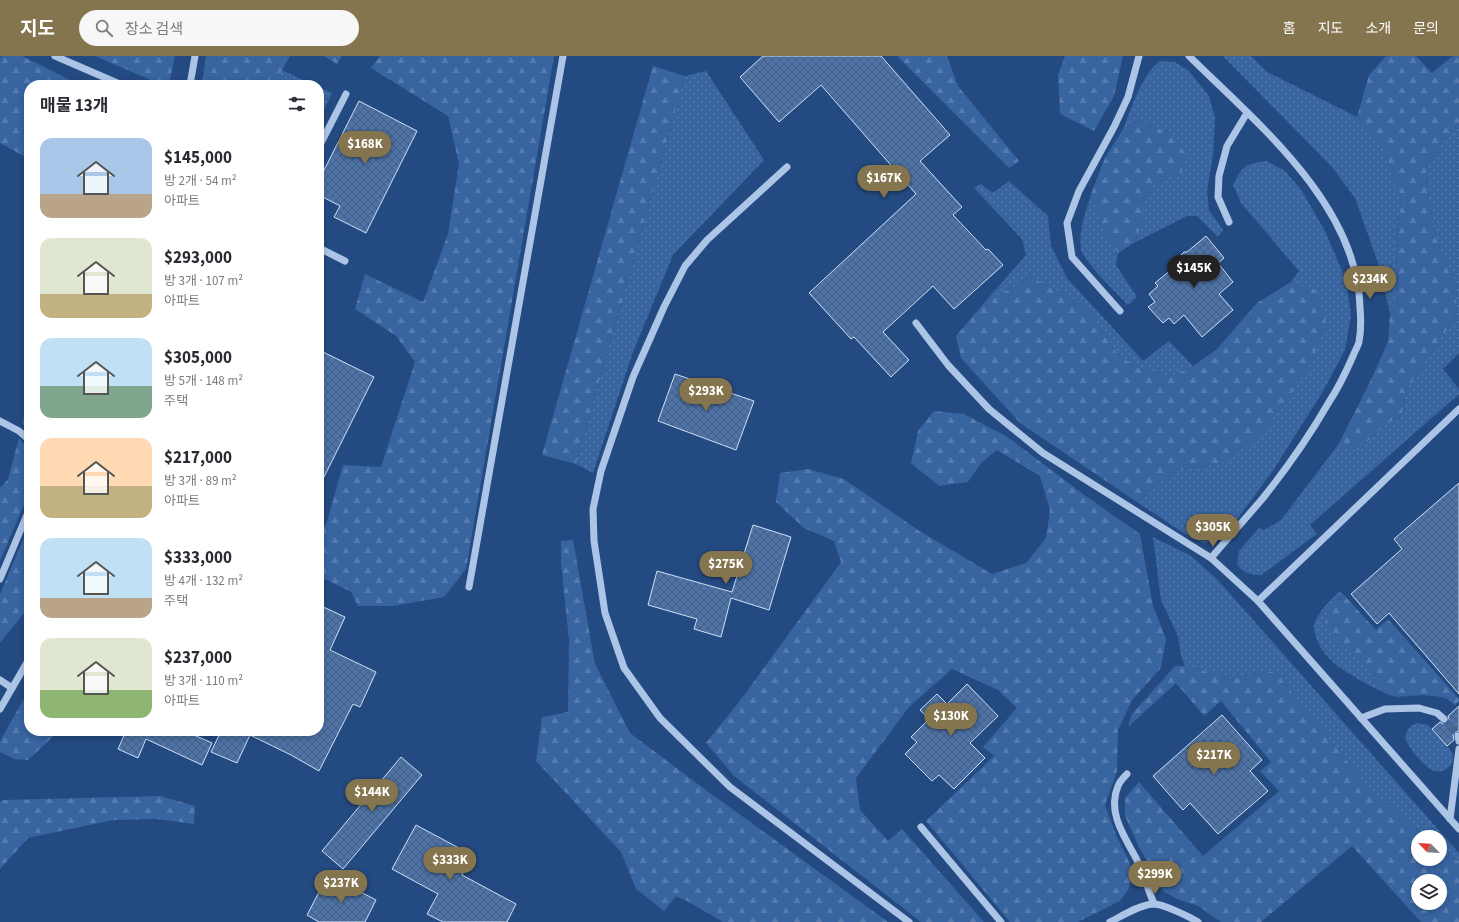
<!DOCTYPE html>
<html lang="ko">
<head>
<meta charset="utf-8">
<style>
  body { margin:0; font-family:"Source Sans 3","Noto Sans KR",sans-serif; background:#f7f7f7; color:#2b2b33; height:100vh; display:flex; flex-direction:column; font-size:15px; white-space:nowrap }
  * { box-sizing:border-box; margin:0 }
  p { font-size:13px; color:#7c7c81 }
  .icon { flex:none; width:22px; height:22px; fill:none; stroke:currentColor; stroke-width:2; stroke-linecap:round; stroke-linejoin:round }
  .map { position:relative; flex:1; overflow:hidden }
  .sheet { position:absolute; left:24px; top:24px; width:300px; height:656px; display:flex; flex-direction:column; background:#fff; border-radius:16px; box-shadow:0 2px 6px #0003 }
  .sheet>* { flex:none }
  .needle { width:26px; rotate:294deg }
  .tools { position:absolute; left:1411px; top:774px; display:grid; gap:8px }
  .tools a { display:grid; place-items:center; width:36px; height:36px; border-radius:50%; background:#fff; box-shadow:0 2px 6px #0003; font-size:20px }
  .price { position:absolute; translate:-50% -34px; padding:0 9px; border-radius:14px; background:#85754e; color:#fff; font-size:13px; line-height:26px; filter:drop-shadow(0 1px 2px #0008) }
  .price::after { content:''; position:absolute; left:50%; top:24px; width:12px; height:9px; margin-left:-6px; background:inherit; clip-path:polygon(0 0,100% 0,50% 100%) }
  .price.on { background:#222; color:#fff }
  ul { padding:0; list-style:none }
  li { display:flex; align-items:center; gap:12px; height:100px; padding:0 16px }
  li span { display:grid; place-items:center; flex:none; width:112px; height:80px; border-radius:12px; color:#555 }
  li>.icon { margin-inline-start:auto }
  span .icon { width:48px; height:48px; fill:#fffc; stroke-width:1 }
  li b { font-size:17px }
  h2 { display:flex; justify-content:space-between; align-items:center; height:48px; padding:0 16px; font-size:17px }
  header { display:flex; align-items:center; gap:24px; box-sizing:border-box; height:56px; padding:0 20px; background:#85754e; color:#fff }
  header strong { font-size:19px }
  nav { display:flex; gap:22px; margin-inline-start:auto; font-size:14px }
  .search { width:280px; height:36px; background:#f7f7f7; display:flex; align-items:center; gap:10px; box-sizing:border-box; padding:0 14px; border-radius:22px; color:#7c7c81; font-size:15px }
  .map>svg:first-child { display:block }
  .grass { fill:url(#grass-dots) }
  .forest { fill:url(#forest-firs); fill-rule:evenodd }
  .building { fill:url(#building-cross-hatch); stroke:#cfe0f6 }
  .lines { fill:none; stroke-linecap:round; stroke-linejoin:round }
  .minor-tunnel { stroke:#456595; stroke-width:7; stroke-dasharray:7 3.5; stroke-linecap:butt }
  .minor { stroke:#acc5e7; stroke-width:7 }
</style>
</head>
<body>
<header>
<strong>지도</strong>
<div class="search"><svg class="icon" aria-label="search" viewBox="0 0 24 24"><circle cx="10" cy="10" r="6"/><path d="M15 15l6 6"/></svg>장소 검색</div>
<nav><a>홈</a><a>지도</a><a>소개</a><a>문의</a></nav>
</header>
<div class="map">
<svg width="1459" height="866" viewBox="0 0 1459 866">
  <defs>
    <pattern id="grass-dots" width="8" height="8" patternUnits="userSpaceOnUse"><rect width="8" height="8" fill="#3864a0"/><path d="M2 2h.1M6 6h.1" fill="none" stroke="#567bae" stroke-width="1.8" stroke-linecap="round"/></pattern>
    <pattern id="forest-firs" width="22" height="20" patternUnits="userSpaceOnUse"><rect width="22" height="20" fill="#3864a0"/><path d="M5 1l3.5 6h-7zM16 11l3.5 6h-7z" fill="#567bae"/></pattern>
    <pattern id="building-cross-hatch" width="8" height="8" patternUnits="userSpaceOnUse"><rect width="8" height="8" fill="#4c74ab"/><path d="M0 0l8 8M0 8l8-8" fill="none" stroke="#4c5e77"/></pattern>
  </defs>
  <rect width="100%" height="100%" fill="#244a82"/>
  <!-- grass -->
  <g class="grass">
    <path d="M1223,0H1251L1267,16L1357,61L1384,94L1401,143L1396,187L1398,243L1390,257L1377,204L1355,142L1332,111Z"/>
    <path d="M1160,5L1175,6L1189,15L1209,40L1215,62L1213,99L1207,135L1209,154L1223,174L1218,181L1197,160H1187L1134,187L1142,168V144L1156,126L1180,121L1166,76L1139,64L1123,73C1132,52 1141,19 1160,5Z"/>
    <path d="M282,14L314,29H274Z"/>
    <path d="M706,15L764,104L673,199L633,296L593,417L576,408L685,20Z"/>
    <path d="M319,31L332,37L319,65Z"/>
    <path d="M1459,66V297L1443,313L1459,333V338L1310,469L1317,478L1261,519C1250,519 1243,517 1237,508L1239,495L1259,472L1264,474L1281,464L1338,389L1358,394L1383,371L1402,358L1406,335L1456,260L1457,231L1437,185L1429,145L1426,109Z"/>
    <path d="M1267,105L1285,115L1302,135L1325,175L1346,224L1351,259L1345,294L1322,337L1272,416L1232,470L1219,483L1204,487L1185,478L1137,446L1176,414L1219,408L1317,236L1291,226L1299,215L1241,147L1233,129C1243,109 1245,108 1267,105Z"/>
    <path d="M1009,125L1048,160L1051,190L1067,222L1143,305L1169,285L1193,310L1172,320L1143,314L1119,300L1087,251L1031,221L984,247L1026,199L1022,183L974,132L981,128L993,137Z"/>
    <path d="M1091,138L1102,171L1118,197L1116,209L1137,241L1128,249C1118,238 1083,205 1081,193C1078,174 1086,156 1091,138Z"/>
    <path d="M1153,481L1191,500L1216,522L1459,797V805L1447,800L1440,794V781H1425L1368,731L1275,615L1230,622L1185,610L1181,600L1178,580L1161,544Z"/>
    <path d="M1340,535L1344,539L1338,544L1333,581L1367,611L1384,637C1359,623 1322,608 1315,578C1315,575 1313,572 1314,569C1318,555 1330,545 1340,535Z"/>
    <path d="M1417,667L1428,669C1434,676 1448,689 1452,697C1457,709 1443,719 1432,714C1421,708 1410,693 1405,682C1407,674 1409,670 1417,667Z"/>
  </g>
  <!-- forest -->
  <g class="forest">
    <path d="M1,0H22L80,29H29V103L0,87V3Z"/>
    <path d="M95,0H175L169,29H162Z"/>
    <path d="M206,0H290L274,29H202Z"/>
    <path d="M324,0H342L337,8Z"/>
    <path d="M380,0H554L466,513L444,541L393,550H358L351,536L319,520V471L326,469L343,409L381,411L415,306L396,280L355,253L365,218L423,246L448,178L459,108L448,60L371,12Z"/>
    <path d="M897,0H947L958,30L1019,105L1009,112Z"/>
    <path d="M1065,0H1123L1114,40L1094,75L1060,58L1058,19Z"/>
    <path d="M1386,0H1416L1432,17L1453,0H1459V66L1426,109L1429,145L1437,185L1457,231L1456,260L1406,335L1402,358L1383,371L1358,394L1338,389L1369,328L1388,286L1390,257L1398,243L1396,187L1401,143L1384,94L1357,61L1369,19Z"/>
    <path d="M653,10L685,20L576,408L542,399Z"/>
    <path d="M1139,64L1166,76L1187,99L1180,121L1156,126L1142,144V168L1134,187L1118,197L1102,172L1091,138L1105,102L1123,73Z"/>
    <path d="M1031,221L1087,251L1119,300L1143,314L1172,320L1193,310L1217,293L1257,247L1291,226L1317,235L1327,270L1305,319L1259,381L1219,408L1176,414L1137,446L1020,367L961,302L956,280L984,247Z"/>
    <path d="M29,342V371L22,368Z"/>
    <path d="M934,355L964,358L1006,380L1083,438L1140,478L1153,550L1166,583L1161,612L1132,644L1118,674L1117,715L1105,749L1116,779L1134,816L1128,834L1120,845L1078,866H1010L926,765L994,700L983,691L1017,652L998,634L952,613L909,651L856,722L860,754L888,785L902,773L984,866H921L734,720L706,687L742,642L841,506L834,485L804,472L776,446L780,417L808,413L844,423L918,474L992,518L1026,507L1046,482L1050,454L1040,420L997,394L981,407L968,426L939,430L911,407L918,375Z"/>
    <path d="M19,382L29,394V437L0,505V432L8,423Z"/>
    <path d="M29,470V551L0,587V538Z"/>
    <path d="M573,484L595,608L630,677L695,726L888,866H723L687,845L676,840L664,855L636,833L621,796L536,705L542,661L568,656L569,584L561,507V485Z"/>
    <path d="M1344,539L1376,574L1388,563L1459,643V645L1455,649L1446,642L1435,640L1421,639L1396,641L1384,637L1367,611L1333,581L1325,569L1327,556Z"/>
    <path d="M1175,610H1185L1230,622L1275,615L1368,731L1425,781H1418V803H1440V794L1447,800L1459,805V866H1421L1352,790L1261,866H1221L1198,850L1177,843L1163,835L1139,791L1125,760V742L1139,726L1203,800L1279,735L1260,715L1271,706L1221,645L1204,660L1176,627L1128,671L1132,658ZM1418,825H1440V847H1418Z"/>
    <path d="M29,634V675H59L28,704L14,703L0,696V685Z"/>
    <path d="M160,740L195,750L194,768L157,763L113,764L28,782L0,813V746L3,744Z"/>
  </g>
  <!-- building -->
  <g class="building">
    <path d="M763,0H881L950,79L920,105L962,151L953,159L986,194L988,193L1003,209L954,253L933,230L883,276L909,304L891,321L854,281L851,283L809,237L916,138L821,29L779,66L740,21Z"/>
    <path d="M359,45L417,75L366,177L334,161L340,150L319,139V124Z"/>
    <path d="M1206,180L1224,202L1218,207L1233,226L1219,238L1233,254L1202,281L1184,259L1174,268L1169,262L1163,267L1148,251L1155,246L1149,238L1158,230L1155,227L1177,209L1179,201L1184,196H1187Z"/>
    <path d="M319,294L374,321L319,431Z"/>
    <path d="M675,318L754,345L736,394L658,365Z"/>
    <path d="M1459,427V638L1389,557L1377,568L1351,538L1402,493L1394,483Z"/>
    <path d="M753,469L791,481L769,554L731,542L721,581L694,573L697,563L648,549L657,515L732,536Z"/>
    <path d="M319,549L345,561L330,594L376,616L360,651L353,648L319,715L291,699L250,679L237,707L211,696L221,675H319Z"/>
    <path d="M967,628L998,660L970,687L985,702L954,733L939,719L932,725L905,698L917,686L911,681L929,663L920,654L937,638L947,648Z"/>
    <path d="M1459,650V675L1454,677L1453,679L1454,684L1447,690L1432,673L1440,666L1443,668L1448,667L1449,664L1448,660Z"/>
    <path d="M1222,659L1262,704L1250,715L1268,735L1218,778L1190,747L1183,754L1153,720Z"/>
    <path d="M126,675H185L212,687L202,709L146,683L138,702L118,693Z"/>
    <path d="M401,701L422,719L343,813L322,795Z"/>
    <path d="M416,769L472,799L462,819L516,848L507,866H443L427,858L438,838L392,813Z"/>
    <path d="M328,819L376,844L365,866H319L307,859Z"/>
  </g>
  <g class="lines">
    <!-- minor-tunnel -->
    <path class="minor-tunnel" d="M1444,663L1458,680"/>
    <!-- minor -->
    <g class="minor">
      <path d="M55,0L122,29"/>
      <path d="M1189,0C1257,67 1358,149 1360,252C1361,263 1361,275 1359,286C1358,290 1355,295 1353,300C1346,316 1339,331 1329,346C1310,379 1287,412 1263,442C1246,462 1228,482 1211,502"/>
      <path d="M190,29L195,0"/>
      <path d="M319,91L346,38"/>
      <path d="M787,111L707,184L685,210L664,251L633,321L601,415L593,453L594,485L605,557L624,612L660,662L730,731L909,866"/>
      <path d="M1229,166L1218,141L1219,120L1227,90L1247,57"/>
      <path d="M319,192L345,205"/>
      <path d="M1120,255L1072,201L1067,167L1079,135L1114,71L1128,41L1139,0"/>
      <path d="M916,267L948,309L989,353L1043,397L1211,502L1258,545L1459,773"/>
      <path d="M0,365L19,375L29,384"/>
      <path d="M0,523L29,454"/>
      <path d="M469,531L563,0"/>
      <path d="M1258,545L1459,353"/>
      <path d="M0,624L12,632"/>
      <path d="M0,653L29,603"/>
      <path d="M1361,662L1385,653L1419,652L1437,657L1444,663"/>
      <path d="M1458,680L1459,685"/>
      <path d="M1127,718C1124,721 1120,725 1118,730C1107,756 1124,780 1136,802C1143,817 1148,833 1154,848"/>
      <path d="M1450,763L1459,693"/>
      <path d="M921,771L1001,866"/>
      <path d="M1110,866C1122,860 1141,848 1154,848C1163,848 1190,861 1198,866"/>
    </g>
  </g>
</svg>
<div class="tools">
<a><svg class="needle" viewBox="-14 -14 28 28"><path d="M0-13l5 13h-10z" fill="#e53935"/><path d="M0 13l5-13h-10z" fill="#7c7c81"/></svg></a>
<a><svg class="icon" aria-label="layers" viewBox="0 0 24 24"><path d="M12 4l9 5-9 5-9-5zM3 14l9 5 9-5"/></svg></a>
</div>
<b class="price" style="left:365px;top:109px">$168K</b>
<b class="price" style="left:884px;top:143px">$167K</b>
<b class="price on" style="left:1194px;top:233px">$145K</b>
<b class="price" style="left:1370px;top:244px">$234K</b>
<b class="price" style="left:706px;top:356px">$293K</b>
<b class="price" style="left:1213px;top:492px">$305K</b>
<b class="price" style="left:726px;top:529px">$275K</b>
<b class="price" style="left:951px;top:681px">$130K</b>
<b class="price" style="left:1214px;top:720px">$217K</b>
<b class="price" style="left:372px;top:757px">$144K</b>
<b class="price" style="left:450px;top:825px">$333K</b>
<b class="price" style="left:1155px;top:839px">$299K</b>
<b class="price" style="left:341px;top:848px">$237K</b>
<section class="sheet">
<h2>매물 13개<svg class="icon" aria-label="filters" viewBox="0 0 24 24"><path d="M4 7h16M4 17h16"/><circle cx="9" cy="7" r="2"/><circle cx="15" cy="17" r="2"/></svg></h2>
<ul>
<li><span style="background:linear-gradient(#a9c7e8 70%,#b9a48a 0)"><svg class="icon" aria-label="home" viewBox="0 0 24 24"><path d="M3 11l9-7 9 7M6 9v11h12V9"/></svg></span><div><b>$145,000</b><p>방 2개 · 54 m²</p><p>아파트</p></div></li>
<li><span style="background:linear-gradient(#dfe7d0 70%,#c2b280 0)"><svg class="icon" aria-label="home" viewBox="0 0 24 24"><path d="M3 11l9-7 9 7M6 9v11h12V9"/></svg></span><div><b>$293,000</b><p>방 3개 · 107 m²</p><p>아파트</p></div></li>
<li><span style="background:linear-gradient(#bfe0f5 60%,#7fa58c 0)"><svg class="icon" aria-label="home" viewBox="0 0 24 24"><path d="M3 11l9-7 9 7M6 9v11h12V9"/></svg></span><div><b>$305,000</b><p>방 5개 · 148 m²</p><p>주택</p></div></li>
<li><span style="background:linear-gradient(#ffd9b3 60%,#c2b280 0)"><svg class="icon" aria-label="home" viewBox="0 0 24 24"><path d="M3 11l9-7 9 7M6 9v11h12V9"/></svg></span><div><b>$217,000</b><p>방 3개 · 89 m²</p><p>아파트</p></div></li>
<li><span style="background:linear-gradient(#bfe0f5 75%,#b9a48a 0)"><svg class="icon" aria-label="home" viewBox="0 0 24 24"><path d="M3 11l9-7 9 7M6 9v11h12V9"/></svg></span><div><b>$333,000</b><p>방 4개 · 132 m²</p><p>주택</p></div></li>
<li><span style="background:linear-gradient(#dfe7d0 65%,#8fb573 0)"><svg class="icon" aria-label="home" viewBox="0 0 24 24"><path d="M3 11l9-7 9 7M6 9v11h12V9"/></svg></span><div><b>$237,000</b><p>방 3개 · 110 m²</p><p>아파트</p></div></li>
</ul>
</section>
</div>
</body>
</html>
